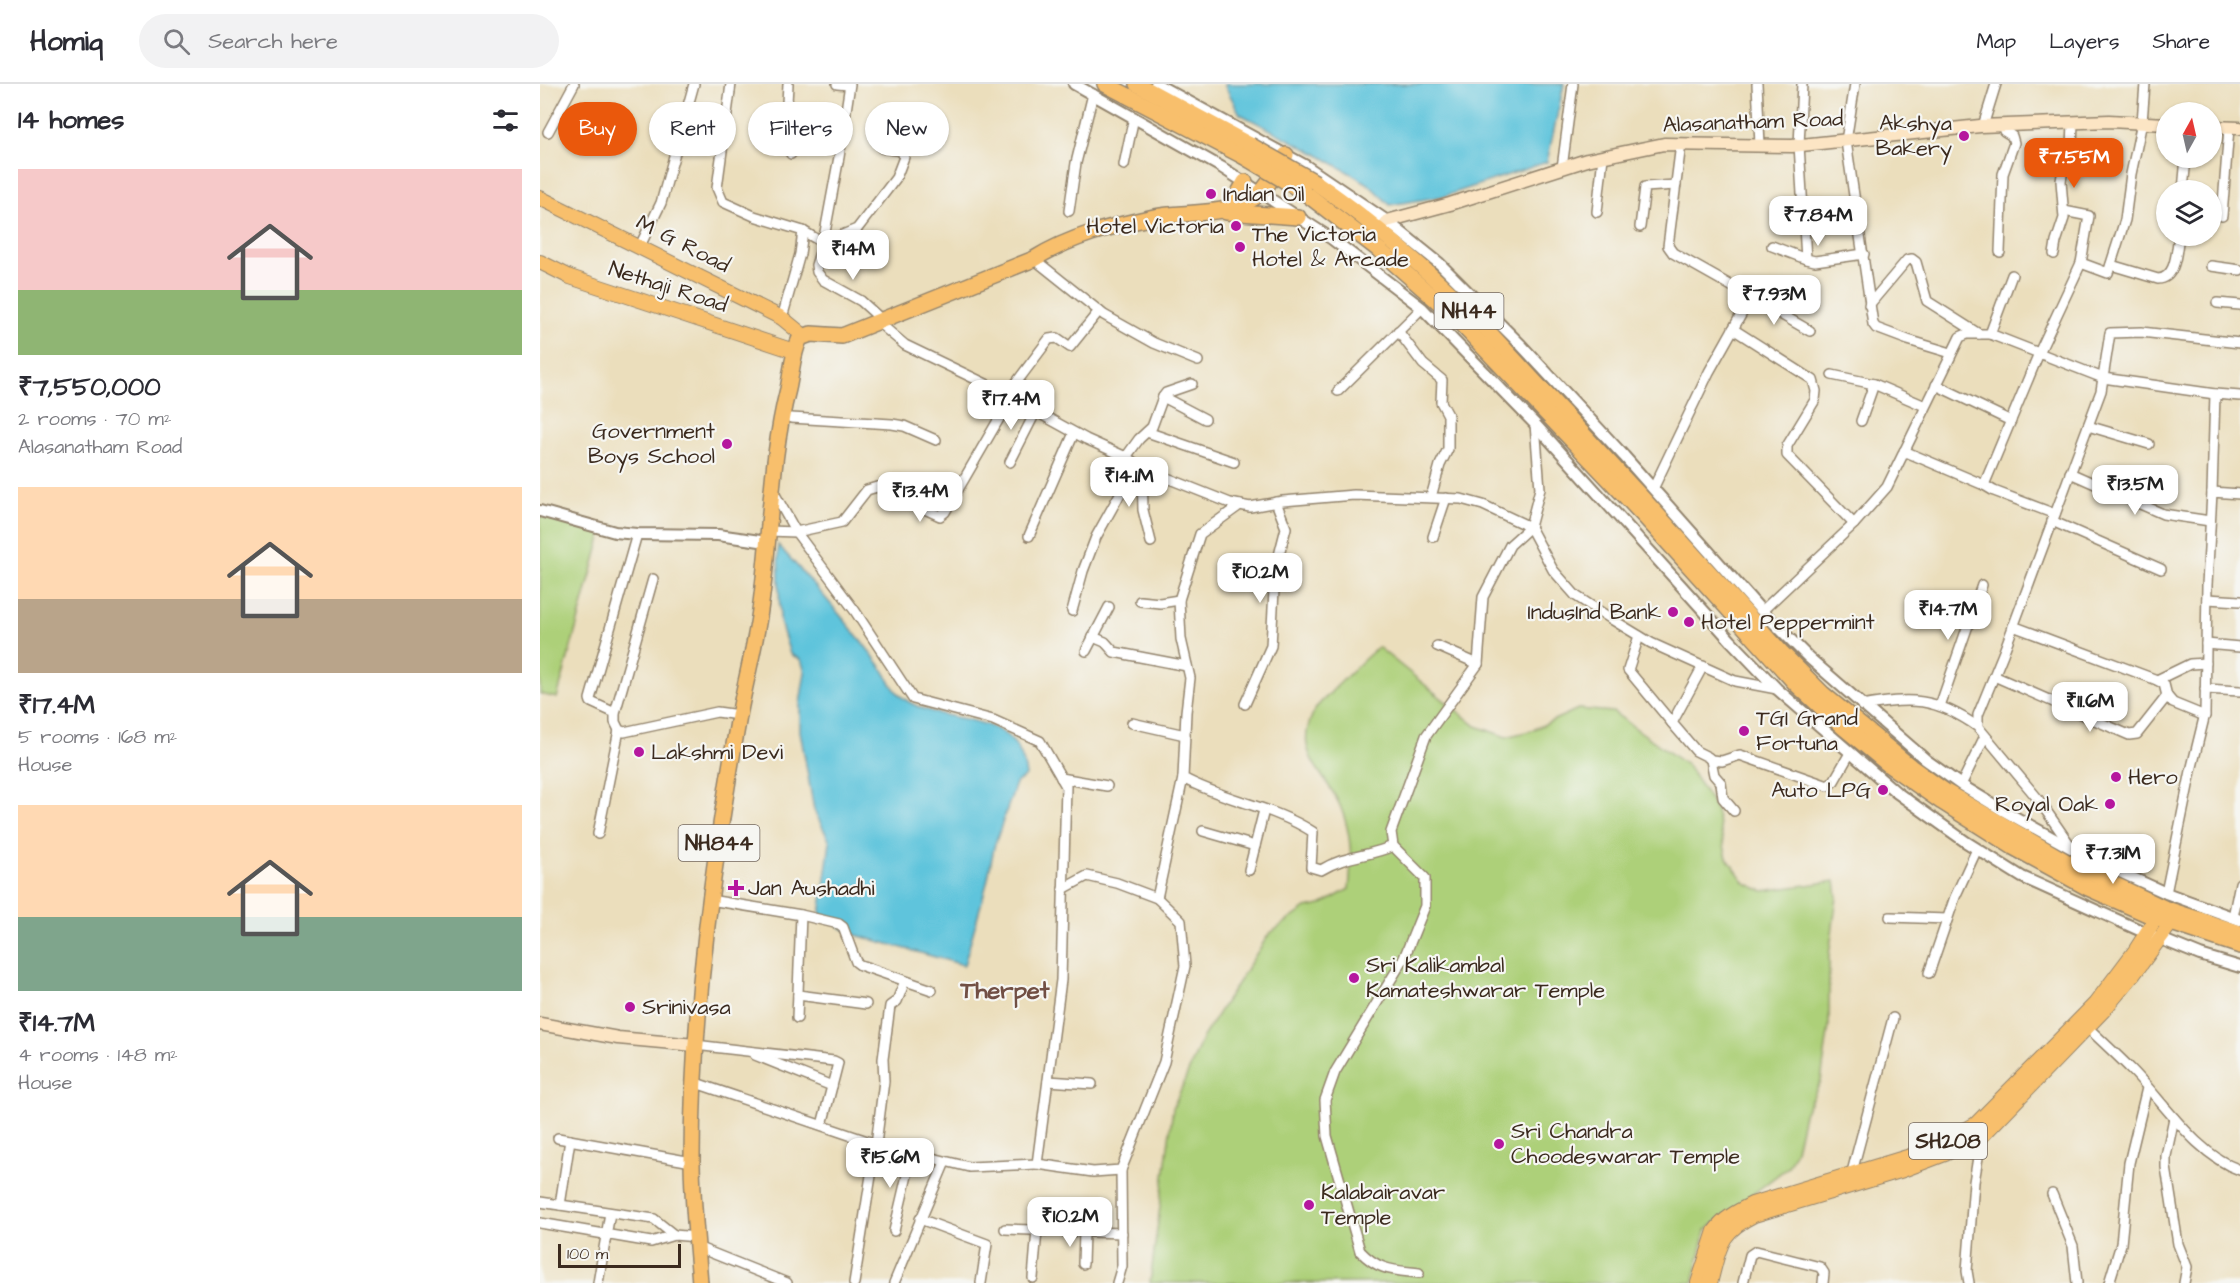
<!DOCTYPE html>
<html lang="en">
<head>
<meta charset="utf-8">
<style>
  body { margin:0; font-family:"Architects Daughter",sans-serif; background:#f2f2f3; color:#2b2b33; height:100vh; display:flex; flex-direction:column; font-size:22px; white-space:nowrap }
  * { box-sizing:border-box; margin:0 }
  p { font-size:20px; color:#7c7c81 }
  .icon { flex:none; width:33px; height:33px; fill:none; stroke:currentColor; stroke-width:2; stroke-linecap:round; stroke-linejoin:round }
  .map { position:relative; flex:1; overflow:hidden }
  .side { display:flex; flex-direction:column; background:#fff; width:540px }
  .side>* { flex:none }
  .guide { position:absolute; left:18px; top:18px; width:570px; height:54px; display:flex; gap:12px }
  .needle { width:39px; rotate:8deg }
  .tools { position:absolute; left:1616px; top:18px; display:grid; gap:12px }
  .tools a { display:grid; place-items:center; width:66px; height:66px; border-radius:50%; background:#fff; box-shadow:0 2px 4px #0004; font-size:30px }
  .scale { position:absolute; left:18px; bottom:15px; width:123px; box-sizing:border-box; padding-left:6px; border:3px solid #3b2a1e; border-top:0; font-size:16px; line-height:21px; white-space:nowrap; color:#3b2a1e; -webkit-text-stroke:4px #f6f6f2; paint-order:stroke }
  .price { position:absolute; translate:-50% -51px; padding:0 14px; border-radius:12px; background:#fff; color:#222; font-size:20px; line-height:39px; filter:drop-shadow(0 2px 3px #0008) }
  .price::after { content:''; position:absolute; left:50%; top:36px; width:18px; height:14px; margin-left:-9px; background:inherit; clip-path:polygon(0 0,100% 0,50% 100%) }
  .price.selected { background:#ea580c; color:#fff }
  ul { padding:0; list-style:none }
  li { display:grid; align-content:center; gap:12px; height:318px; padding:0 18px }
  li span { display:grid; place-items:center; height:186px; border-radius:0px; color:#555 }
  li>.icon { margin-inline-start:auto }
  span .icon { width:108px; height:108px; fill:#fffc; stroke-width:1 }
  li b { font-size:26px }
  h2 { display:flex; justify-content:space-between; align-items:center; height:72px; padding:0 18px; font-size:26px }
  .pill { padding:0 21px; border-radius:27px; background:#fff; box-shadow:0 2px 4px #0004; font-size:21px; line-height:54px }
  .pill.selected { background:#ea580c; color:#fff }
  header { display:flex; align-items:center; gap:36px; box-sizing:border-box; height:84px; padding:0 30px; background:#fff; border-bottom:2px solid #e1e1e2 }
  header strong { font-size:28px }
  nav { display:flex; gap:33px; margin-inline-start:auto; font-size:21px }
  .search { width:420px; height:54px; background:#f2f2f3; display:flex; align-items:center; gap:15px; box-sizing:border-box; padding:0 21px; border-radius:33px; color:#7c7c81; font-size:22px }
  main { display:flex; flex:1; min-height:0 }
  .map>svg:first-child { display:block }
  .green { fill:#add079; stroke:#747d4c; stroke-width:1.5 }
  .water { fill:#5fc4dc; stroke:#4d777d; stroke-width:1.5 }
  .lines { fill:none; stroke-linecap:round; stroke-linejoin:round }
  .minor-casing { stroke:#93846d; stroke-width:12 }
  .tertiary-casing { stroke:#93846d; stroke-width:14 }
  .secondary-casing { stroke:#93846d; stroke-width:15 }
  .primary-casing { stroke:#93846d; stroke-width:16 }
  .trunk-casing { stroke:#93846d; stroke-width:18 }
  .minor { stroke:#fff; stroke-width:9 }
  .tertiary { stroke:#fff; stroke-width:10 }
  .secondary { stroke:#fce5c4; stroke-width:12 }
  .primary { stroke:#f8bf6c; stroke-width:14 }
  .trunk { stroke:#f8bf6c; stroke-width:15 }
  .trunk-bridge-casing { stroke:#93846d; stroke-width:18; stroke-linecap:butt }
  .trunk-bridge { stroke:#f8bf6c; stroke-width:15 }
  .poi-dot { fill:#b5179e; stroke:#f6f6f2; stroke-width:2 }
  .labels { text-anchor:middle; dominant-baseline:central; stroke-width:4.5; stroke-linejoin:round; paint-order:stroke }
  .shield { fill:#f6f6f2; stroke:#73675e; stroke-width:1.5 }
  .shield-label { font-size:21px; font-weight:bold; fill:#3b2a1e }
  .street-label { font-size:22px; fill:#3b2a1e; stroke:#f6f6f2 }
  .poi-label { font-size:22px; fill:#3b2a1e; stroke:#f6f6f2; text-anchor:start }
  .neighbourhood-label { font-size:24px; font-weight:bold; fill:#714f44; stroke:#f6f6f2 }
</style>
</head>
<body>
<header>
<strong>Homiq</strong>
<div class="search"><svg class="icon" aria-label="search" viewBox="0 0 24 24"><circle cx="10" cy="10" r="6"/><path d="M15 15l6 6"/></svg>Search here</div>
<nav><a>Map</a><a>Layers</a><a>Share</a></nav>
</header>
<main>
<section class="side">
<h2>14 homes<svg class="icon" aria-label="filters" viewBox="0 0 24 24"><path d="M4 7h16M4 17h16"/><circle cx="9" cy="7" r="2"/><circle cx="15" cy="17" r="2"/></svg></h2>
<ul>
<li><span style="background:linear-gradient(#f6c9c9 65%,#8fb573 0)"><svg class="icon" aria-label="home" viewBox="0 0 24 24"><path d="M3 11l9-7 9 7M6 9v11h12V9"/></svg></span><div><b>₹7,550,000</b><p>2 rooms · 70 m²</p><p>Alasanatham Road</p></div></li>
<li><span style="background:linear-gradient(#ffd9b3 60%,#b9a48a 0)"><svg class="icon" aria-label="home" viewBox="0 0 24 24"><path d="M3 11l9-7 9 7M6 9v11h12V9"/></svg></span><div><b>₹17.4M</b><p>5 rooms · 168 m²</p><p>House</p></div></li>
<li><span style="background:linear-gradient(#ffd9b3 60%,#7fa58c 0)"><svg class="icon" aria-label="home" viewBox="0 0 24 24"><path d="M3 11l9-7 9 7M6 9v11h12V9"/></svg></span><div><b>₹14.7M</b><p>4 rooms · 148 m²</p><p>House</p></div></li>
</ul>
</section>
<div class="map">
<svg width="1700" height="1199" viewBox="0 0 1700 1199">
  <rect width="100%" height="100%" fill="#f6f6f2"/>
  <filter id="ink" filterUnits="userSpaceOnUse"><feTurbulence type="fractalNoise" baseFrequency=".0167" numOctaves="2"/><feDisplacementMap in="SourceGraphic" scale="12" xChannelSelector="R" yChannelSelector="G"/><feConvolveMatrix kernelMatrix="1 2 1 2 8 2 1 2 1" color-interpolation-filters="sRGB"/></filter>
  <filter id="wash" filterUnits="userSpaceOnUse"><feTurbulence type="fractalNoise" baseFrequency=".008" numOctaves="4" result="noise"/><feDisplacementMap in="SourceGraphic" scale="24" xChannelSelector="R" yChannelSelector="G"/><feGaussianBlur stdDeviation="1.35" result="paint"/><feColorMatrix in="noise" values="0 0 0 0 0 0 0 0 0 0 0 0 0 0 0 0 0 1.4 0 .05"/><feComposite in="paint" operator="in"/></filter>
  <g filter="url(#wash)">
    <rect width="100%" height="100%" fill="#ebdebc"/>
    <!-- green -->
    <g class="green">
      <path d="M0,432L62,450L17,614L0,610Z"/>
      <path d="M838,563L936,642L966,653L990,647L1038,625L1073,628L1148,682L1175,723L1187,774L1205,799L1223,807L1295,797L1297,813L1289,871V942L1281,997L1264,1030L1256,1066L1248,1083L1166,1146L1153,1199H610L633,1024L663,953L729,850L766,824L781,821L809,805C812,776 812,752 801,724C786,686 749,671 776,624C780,618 787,613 792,607C807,592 822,577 838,563Z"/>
    </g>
    <!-- water -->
    <g class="water">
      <path d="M684,0H1024L1007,78L905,112L850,121L827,99L777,70L700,30Z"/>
      <path d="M238,461C273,499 308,538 339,580C347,591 354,609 366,616C410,645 479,622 486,692L476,699L454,763L447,799L424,881L312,850L280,831L290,758L274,726L260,647V620L265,588L261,576L250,570L240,538Z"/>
    </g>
  </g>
  <g filter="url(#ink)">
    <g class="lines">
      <defs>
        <g id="minor">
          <path d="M191,0L177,104L183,118L214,132L263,147L260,170L242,234"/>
          <path d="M248,0L246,38L253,56L251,70"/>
          <path d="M297,0L309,1"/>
          <path d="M310,0L299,73L283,159L276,181L277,188L283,196L321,217L342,236"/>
          <path d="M1217,0L1220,61"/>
          <path d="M1262,0L1259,61L1266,175"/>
          <path d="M1315,0L1306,57L1333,240L1336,244L1368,256L1411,269"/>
          <path d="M1443,42L1456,0"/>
          <path d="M8,48L34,0"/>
          <path d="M584,81L594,33"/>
          <path d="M1022,84L1033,0"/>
          <path d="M1643,106L1646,74"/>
          <path d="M529,127L536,79L553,10"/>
          <path d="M1524,127L1549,132L1541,179"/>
          <path d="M1057,128L1063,73"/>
          <path d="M1682,132L1689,44"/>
          <path d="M1100,143L1105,103L1136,101"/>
          <path d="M263,147L283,159L317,145L356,94L364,73L362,67L342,64"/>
          <path d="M100,162L121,119L154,0"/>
          <path d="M1232,162L1266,175L1275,177L1324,170"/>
          <path d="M1460,168L1463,90L1474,59L1472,52L1464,47L1463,41"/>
          <path d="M1514,170L1516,158L1524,134L1521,97L1524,79L1532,63L1533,39"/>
          <path d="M494,175L564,231L614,259L658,277"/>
          <path d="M1571,181L1618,195C1637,194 1636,166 1639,152"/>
          <path d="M1671,182L1700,186"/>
          <path d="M1211,213L1270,247"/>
          <path d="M1677,219L1700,221"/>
          <path d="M1329,221L1367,176L1372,175L1376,178L1387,217L1439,250"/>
          <path d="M338,238L365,261L446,300L546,355L586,373L602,384L690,419L710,423L743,417L814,411L921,415L943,421L990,443L1013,486L1036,512L1073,536L1111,559L1195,597L1237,605"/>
          <path d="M1193,245L1273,296L1276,307L1275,316L1247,362V371L1314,440"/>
          <path d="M858,247L883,280L902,296L901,318L908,331V365L900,381L891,413"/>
          <path d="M1450,250L1472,191"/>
          <path d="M1292,291L1334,300L1385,322"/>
          <path d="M1396,301L1471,337"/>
          <path d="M798,307L882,224"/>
          <path d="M467,311L509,255L517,254L530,263L559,227"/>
          <path d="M623,313L665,335"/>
          <path d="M251,334L352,340L364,342L396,356"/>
          <path d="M1321,337L1334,300"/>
          <path d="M1548,342L1609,360"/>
          <path d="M607,348L694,378"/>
          <path d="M1364,367L1444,401"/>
          <path d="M586,373L599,355L612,343L623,313L626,309L652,300"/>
          <path d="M470,378L496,327"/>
          <path d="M602,384L603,426L611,458"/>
          <path d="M1530,389L1623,430L1670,437"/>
          <path d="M1113,405L1169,288L1211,213L1133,169L1128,162L1141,60"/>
          <path d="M1672,408L1675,310L1700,312"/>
          <path d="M700,421L660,450L639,516L641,555L650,594L646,628L643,694C685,717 733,722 773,748L771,783L781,786C806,771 827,773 853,762"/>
          <path d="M1515,430L1454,407L1444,401L1499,269L1541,179L1568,189L1585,136L1591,90L1602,38L1605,0"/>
          <path d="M1512,437L1621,485"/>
          <path d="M229,447L256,448L302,438L327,406L337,403L400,432L405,428L471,314"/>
          <path d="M97,450L50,615L51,618L75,629V638L79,646L84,648L177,628L199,631"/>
          <path d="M489,452L534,349"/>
          <path d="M893,453L906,414"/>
          <path d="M1667,515L1700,517"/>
          <path d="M600,517L620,519L639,516"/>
          <path d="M532,527L543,487L556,453L596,381"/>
          <path d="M1222,527L1314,440L1347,403L1420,253L1427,250H1450L1563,294L1675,310"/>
          <path d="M1473,542L1617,596L1624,600L1627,612L1633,619L1665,632"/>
          <path d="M1099,552L1088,586L1132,639"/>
          <path d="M553,553L565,558L574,568L647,582"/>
          <path d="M1666,560L1700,563"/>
          <path d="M897,562L938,580"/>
          <path d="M546,567L569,523"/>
          <path d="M1163,582L1132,639L1156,667L1168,673L1171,676L1174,691L1181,699L1183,714L1194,727"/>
          <path d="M1454,592L1589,651L1597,650L1627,612"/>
          <path d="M1617,596L1650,580L1666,579"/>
          <path d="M1665,605L1700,607"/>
          <path d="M705,620L731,562L735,487L746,444L736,418"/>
          <path d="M1322,622C1371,613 1395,613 1438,643"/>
          <path d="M1400,622L1442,501"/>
          <path d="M75,629L113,495"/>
          <path d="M592,639L645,651"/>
          <path d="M1171,676L1182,677L1200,671L1288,702L1294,697L1310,669"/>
          <path d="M521,694L567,702"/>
          <path d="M1421,701L1445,652"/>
          <path d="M663,747L715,762"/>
          <path d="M58,750L79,646"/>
          <path d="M1532,764L1498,715L1438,643V631L1463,570L1561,307L1570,249L1601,248L1700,259"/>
          <path d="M709,786L724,726"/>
          <path d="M1626,809L1651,687L1665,630L1667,501L1672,408L1700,410"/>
          <path d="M617,814L643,694"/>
          <path d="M170,816L261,831L299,840L303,843L316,878L320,881L392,906"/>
          <path d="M1350,833L1407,835"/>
          <path d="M1693,833L1700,799"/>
          <path d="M1389,889L1415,813L1437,765"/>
          <path d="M258,911L326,920"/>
          <path d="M257,934L261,831"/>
          <path d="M1547,943C1562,957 1577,971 1591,985C1623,1017 1656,1071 1700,1086"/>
          <path d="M155,961L294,977L298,979L282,1041"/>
          <path d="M215,971L292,1002"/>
          <path d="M508,997L552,1000"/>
          <path d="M153,998L336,1060L429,1083L497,1080L521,896L526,702L500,657L453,636L373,615L315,527L256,448L233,407"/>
          <path d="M1634,1034L1626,1072V1083L1638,1160L1647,1183L1644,1199"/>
          <path d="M18,1054L152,1078"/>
          <path d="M497,1080L553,1088L581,1086L624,978L645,882L641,837L617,814L577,799L547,792L523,805"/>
          <path d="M1312,1088L1353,934"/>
          <path d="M1512,1110L1533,1162L1537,1199"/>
          <path d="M0,1118L114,1135L134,1151"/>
          <path d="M20,1121L30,1056"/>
          <path d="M380,1135L447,1160L441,1199"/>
          <path d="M0,1139L111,1158L134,1151L157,1153"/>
          <path d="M465,1145L582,1149"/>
          <path d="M354,1147L372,1070"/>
          <path d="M157,1163L247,1199"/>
          <path d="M543,1180L544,1148"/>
          <path d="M879,1189C853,1186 839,1187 820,1167L787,1052L785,1016L795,988L864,874L885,822V794L853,762L851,748L886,652L938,580L943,513L970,461L990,443L1000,405L995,340"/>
          <path d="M493,1194L497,1146"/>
          <path d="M58,1199L70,1129"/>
          <path d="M314,1199L336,1060L344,997L343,975L350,922L357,917L365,897"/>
          <path d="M354,1199L405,1078"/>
          <path d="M577,1199L582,1182L581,1086"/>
          <path d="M1203,1199L1210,1171L1216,1167L1280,1183L1284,1189L1283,1199"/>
          <path d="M1429,1199L1427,1187L1434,1098L1442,1049"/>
          <path d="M1569,1199L1581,1160L1589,1079L1607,1004"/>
        </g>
        <g id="tertiary">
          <path d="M534,0L681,83L792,155L882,224L995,340L1191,557L1237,605L1356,708L1426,758L1482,793L1606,849L1660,871L1700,883"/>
          <path d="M616,0L766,82L847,137L899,179L981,261L1084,372L1218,523L1268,573L1386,676L1421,701L1464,727L1547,773L1626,809L1700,836"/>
          <path d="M0,427L75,448L97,450L178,451L227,458"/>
        </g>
        <g id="secondary">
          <path d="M1671,43L1700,44"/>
          <path d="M847,137L910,120L1047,76L1124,60L1252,62L1440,42L1569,37L1626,40"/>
          <path d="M0,940L78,954L155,961"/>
        </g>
        <g id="primary">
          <path d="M0,114L242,234L264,252"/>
          <path d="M0,178L30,193L254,267"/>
          <path d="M1158,1199L1175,1147C1184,1134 1198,1127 1212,1120L1387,1067L1436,1040L1555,920L1595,867L1616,834"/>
          <path d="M1170,1199C1180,1163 1178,1149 1214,1131L1363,1086L1405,1070L1443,1051L1563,927L1593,891L1631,839"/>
        </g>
        <g id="trunk">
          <path d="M565,0L703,72"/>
          <path d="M597,0L710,61"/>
          <path d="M775,98C832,137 885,184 935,233L1106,418L1241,568L1283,610L1371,683L1406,708L1527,778L1624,824L1700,849"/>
          <path d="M764,108L838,165L910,228L1105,433L1257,601L1303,643L1349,681L1402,718L1473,763L1548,804L1616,834L1700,862"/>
          <path d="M691,123L705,98"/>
          <path d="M686,128L758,133"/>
          <path d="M160,1199C157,1158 152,1116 152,1075C152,926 173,778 199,632C205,599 214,566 219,533C231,457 229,379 248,305C252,287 252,271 260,254L271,250L302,252L494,175C531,152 572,142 614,133C646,127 695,133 720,109C731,99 738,83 746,71"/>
        </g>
      </defs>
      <!-- minor casing -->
      <use href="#minor" class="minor-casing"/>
      <!-- tertiary casing -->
      <use href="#tertiary" class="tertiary-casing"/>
      <!-- secondary casing -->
      <use href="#secondary" class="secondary-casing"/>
      <!-- primary casing -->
      <use href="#primary" class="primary-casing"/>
      <!-- trunk casing -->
      <use href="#trunk" class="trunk-casing"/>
      <!-- minor -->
      <use href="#minor" class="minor"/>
      <!-- tertiary -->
      <use href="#tertiary" class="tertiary"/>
      <!-- secondary -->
      <use href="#secondary" class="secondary"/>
      <!-- primary -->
      <use href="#primary" class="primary"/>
      <!-- trunk -->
      <use href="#trunk" class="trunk"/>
      <defs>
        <g id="trunk-bridge">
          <path d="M710,61L775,98"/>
          <path d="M703,72L764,108"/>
        </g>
      </defs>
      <!-- trunk-bridge casing -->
      <use href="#trunk-bridge" class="trunk-bridge-casing"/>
      <!-- trunk-bridge -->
      <use href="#trunk-bridge" class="trunk-bridge"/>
    </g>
  </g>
  <!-- markers -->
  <g class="poi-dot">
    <circle cx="1424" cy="52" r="6"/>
    <circle cx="671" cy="110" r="6"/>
    <circle cx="696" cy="142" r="6"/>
    <circle cx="700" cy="163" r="6"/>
    <circle cx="187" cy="360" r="6"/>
    <circle cx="1133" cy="528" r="6"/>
    <circle cx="1149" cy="538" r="6"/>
    <circle cx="1204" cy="647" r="6"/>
    <circle cx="99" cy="668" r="6"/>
    <circle cx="1576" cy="693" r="6"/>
    <circle cx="1343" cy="706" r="6"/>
    <circle cx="1570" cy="720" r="6"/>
    <path d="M193 795h6v6h6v6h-6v6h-6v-6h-6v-6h6z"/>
    <circle cx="814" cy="894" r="6"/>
    <circle cx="90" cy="923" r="6"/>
    <circle cx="959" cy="1060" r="6"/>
    <circle cx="769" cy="1121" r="6"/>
  </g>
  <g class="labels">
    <!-- shield labels -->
    <g class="shield">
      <rect x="894.5" y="209" width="69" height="36" rx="4.5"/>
      <rect x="138.5" y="741" width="81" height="36" rx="4.5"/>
      <rect x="1369" y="1039" width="78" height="36" rx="4.5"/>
    </g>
    <g class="shield-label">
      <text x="929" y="227">NH44</text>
      <text x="179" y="759">NH844</text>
      <text x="1408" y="1057">SH208</text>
    </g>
    <!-- street labels -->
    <g class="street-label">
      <text transform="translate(1213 38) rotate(-2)">Alasanatham Road</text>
      <text transform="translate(143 160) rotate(27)">M G Road</text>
      <text transform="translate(128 203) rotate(18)">Nethaji Road</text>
    </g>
    <!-- poi labels -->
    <g class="poi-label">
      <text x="1412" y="39" text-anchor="end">Akshya<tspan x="1412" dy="25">Bakery</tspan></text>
      <text x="683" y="110">Indian Oil</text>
      <text x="684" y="142" text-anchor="end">Hotel Victoria</text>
      <text x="712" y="150">The Victoria<tspan x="712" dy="25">Hotel &amp; Arcade</tspan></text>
      <text x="175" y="347" text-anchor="end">Government<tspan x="175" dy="25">Boys School</tspan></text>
      <text x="1121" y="528" text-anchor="end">IndusInd Bank</text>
      <text x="1161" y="538">Hotel Peppermint</text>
      <text x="1216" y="634">TGI Grand<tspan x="1216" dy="25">Fortuna</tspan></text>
      <text x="111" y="668">Lakshmi Devi</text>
      <text x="1588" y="693">Hero</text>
      <text x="1331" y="706" text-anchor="end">Auto LPG</text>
      <text x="1558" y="720" text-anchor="end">Royal Oak</text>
      <text x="208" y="804">Jan Aushadhi</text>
      <text x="826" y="881">Sri Kalikambal<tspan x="826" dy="25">Kamateshwarar Temple</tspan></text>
      <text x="102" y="923">Srinivasa</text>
      <text x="971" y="1047">Sri Chandra<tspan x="971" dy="25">Choodeswarar Temple</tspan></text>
      <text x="781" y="1108">Kalabairavar<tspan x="781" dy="25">Temple</tspan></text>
    </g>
    <!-- neighbourhood labels -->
    <g class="neighbourhood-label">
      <text x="465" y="907">Therpet</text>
    </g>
  </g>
</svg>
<div class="tools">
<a><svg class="needle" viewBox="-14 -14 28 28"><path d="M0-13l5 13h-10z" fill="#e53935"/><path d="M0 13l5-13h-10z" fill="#7c7c81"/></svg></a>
<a><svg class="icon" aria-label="layers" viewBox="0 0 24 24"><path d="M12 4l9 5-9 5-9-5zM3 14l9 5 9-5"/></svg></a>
</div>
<div class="scale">100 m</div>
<b class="price selected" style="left:1534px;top:105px">₹7.55M</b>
<b class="price" style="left:1278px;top:163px">₹7.84M</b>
<b class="price" style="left:313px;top:197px">₹14M</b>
<b class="price" style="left:1234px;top:242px">₹7.93M</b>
<b class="price" style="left:471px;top:347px">₹17.4M</b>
<b class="price" style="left:589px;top:424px">₹14.1M</b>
<b class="price" style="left:1595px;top:432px">₹13.5M</b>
<b class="price" style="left:380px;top:439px">₹13.4M</b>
<b class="price" style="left:720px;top:520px">₹10.2M</b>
<b class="price" style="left:1408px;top:557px">₹14.7M</b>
<b class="price" style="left:1550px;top:649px">₹11.6M</b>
<b class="price" style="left:1573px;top:801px">₹7.31M</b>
<b class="price" style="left:350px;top:1105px">₹15.6M</b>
<b class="price" style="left:530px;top:1164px">₹10.2M</b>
<div class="guide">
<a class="pill selected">Buy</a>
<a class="pill">Rent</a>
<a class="pill">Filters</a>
<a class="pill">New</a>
</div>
</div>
</main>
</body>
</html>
